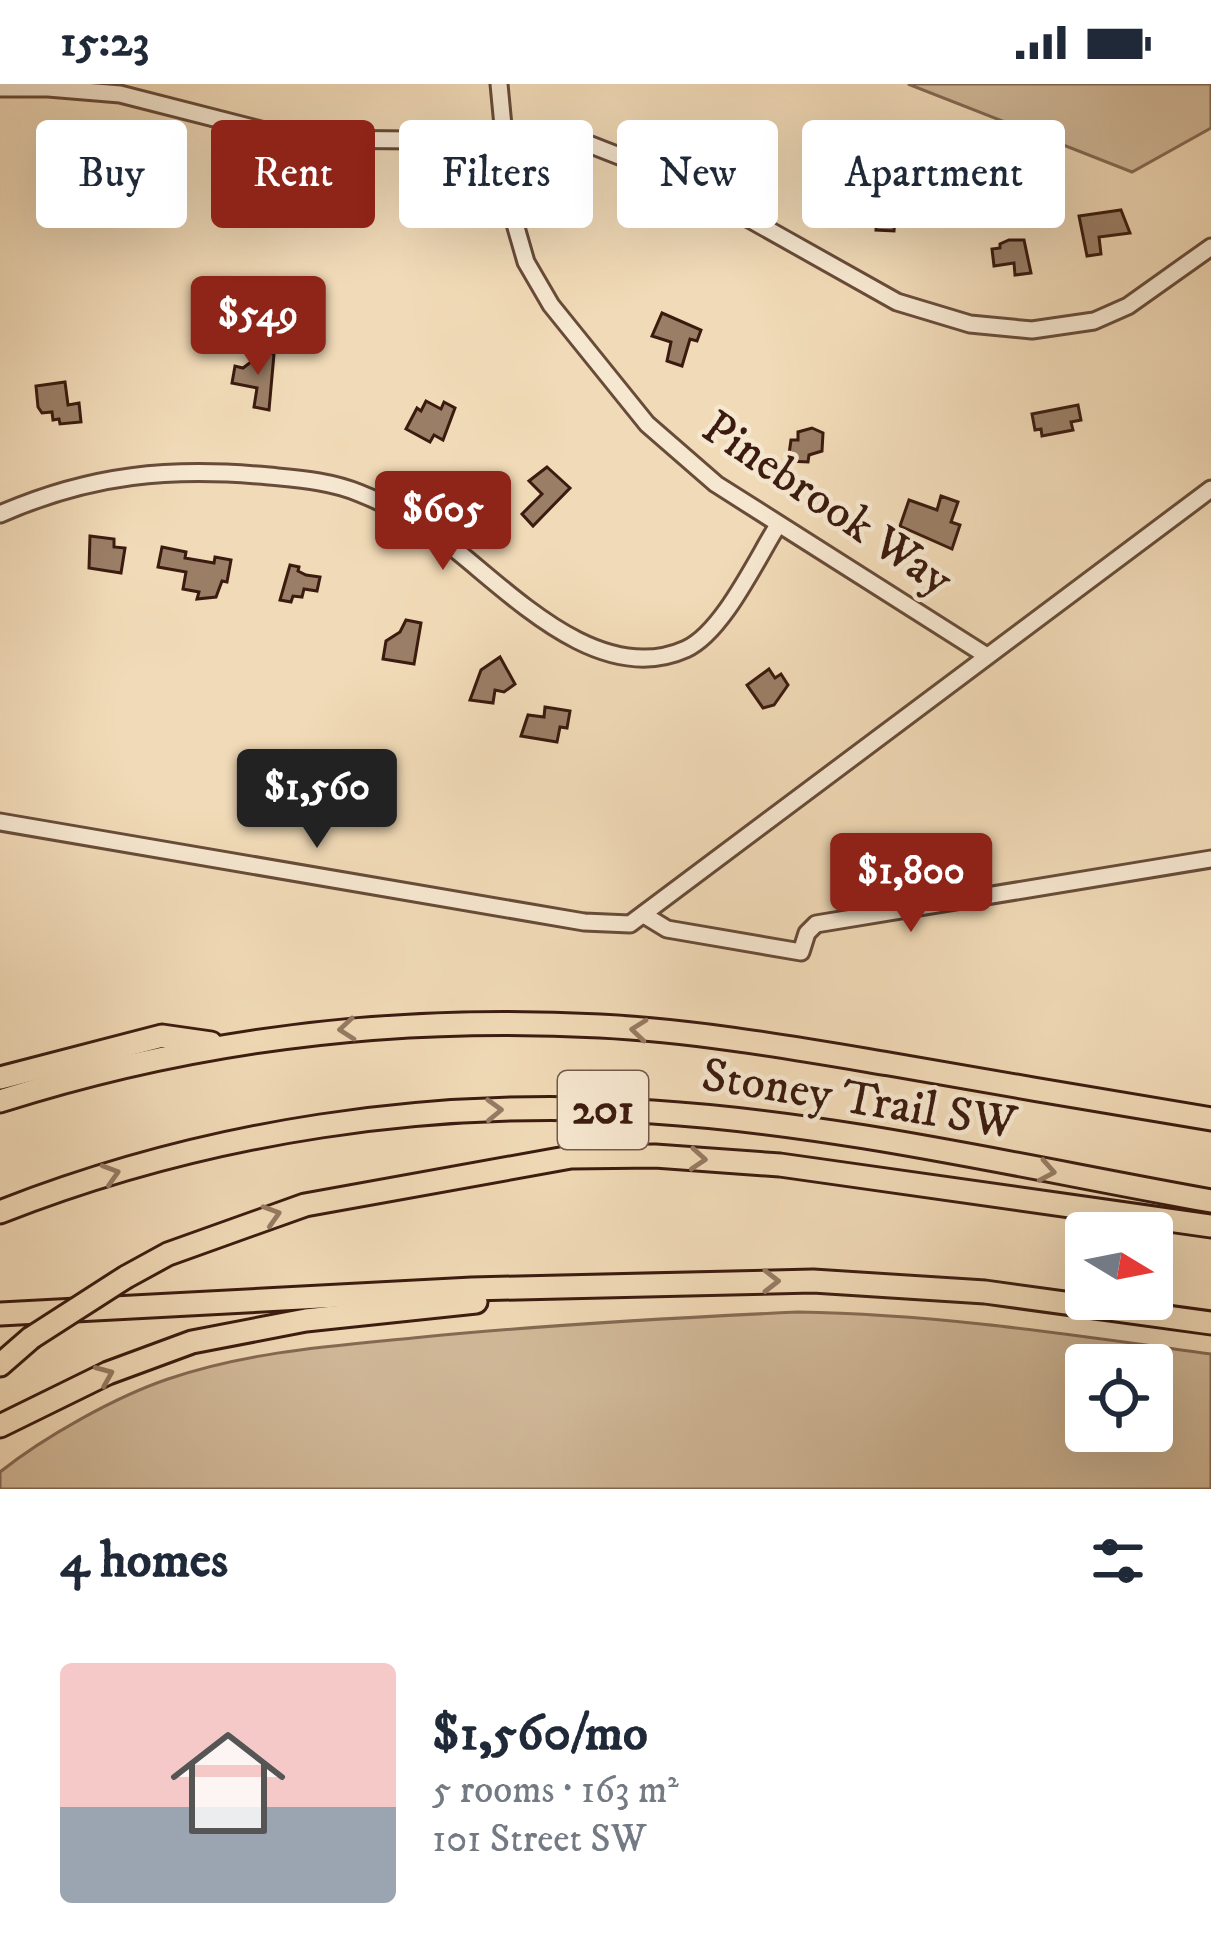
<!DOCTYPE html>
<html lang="en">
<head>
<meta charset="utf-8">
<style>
  body { margin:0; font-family:"IM FELL DW Pica",serif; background:#f6f6f7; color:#1f2937; height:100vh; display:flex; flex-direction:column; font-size:45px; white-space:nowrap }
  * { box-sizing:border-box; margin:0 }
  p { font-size:39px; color:#747a83 }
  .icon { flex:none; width:66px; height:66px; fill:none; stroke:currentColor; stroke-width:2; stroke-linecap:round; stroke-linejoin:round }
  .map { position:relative; height:1405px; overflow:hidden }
  .panel { display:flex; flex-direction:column; background:#fff; flex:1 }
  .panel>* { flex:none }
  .top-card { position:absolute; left:36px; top:36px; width:1140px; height:108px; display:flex; gap:24px }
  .needle { width:78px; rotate:100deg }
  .buttons { position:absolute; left:1065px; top:1128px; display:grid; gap:24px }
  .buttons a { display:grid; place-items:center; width:108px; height:108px; border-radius:12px; background:#fff; box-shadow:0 12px 48px #0002; font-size:60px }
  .price { position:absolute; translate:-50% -102px; padding:0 27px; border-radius:12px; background:#8f2418; color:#fff; font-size:39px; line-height:78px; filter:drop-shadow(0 3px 6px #0008) }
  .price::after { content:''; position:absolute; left:50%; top:72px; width:36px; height:27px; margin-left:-18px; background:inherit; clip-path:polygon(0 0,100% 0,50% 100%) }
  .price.selected { background:#222; color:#fff }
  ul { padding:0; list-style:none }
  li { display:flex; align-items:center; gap:36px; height:300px; padding:0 60px }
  li span { display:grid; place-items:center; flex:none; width:336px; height:240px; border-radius:12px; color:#555 }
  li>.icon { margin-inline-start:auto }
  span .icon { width:144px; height:144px; fill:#fffc; stroke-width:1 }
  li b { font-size:51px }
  h2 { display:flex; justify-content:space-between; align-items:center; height:144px; padding:0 60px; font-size:51px }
  .tag { padding:0 42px; border-radius:12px; background:#fff; box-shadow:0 12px 48px #0002; font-size:42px; line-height:108px }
  .tag.selected { background:#8f2418; color:#fff }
  .status { display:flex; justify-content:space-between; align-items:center; height:84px; padding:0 60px; background:#fff; direction:ltr }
  .status svg { height:33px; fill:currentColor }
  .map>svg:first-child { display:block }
  .green { fill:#d2ba9a; stroke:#866a54; stroke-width:3; fill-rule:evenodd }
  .building { fill:#9a7e66; stroke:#3b1b0f; stroke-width:3 }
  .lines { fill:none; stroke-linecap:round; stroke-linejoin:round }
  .minor-casing { stroke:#684b39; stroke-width:21 }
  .highway-casing { stroke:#3b1b0f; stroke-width:27 }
  .minor { stroke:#f6e7d0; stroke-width:15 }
  .highway { stroke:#f1dab7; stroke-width:21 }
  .highway-bridge-casing { stroke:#3b1b0f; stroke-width:27; stroke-linecap:butt }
  .highway-bridge { stroke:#f1dab7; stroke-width:21 }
  .oneway { stroke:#967a63 }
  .labels { text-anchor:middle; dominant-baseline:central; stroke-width:9; stroke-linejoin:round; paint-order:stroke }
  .shield { fill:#f6e7d0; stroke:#735849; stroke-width:3 }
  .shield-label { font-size:45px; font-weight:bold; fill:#3b1b0f }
  .street-label { font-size:48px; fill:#3b1b0f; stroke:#f6e7d0 }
</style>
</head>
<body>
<div class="status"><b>15:23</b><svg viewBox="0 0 49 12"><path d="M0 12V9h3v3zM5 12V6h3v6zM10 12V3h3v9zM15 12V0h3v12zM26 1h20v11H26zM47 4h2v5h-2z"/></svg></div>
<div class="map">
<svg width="1211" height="1405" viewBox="0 0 1211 1405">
  <rect width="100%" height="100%" fill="#f1dab7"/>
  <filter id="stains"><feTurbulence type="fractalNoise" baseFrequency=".00167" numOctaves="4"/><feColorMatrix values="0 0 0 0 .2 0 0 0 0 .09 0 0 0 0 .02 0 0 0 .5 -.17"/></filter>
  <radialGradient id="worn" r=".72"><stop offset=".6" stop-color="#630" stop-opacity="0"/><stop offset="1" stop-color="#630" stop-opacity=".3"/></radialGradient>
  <!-- green -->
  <g class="green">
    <path d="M908,0H1211V44L1132,88Z"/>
    <path d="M798,1228C937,1230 1073,1251 1211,1270V1405H0V1388C44,1353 115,1313 168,1295C246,1268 331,1262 413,1254C541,1241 669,1234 798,1228ZM1086,1281H1152V1347H1086Z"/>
  </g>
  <!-- building -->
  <g class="building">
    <path d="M880,105L892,106L891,114L897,115L894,147L876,146L877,131L859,129L861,107Z"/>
    <path d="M1121,126L1130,149L1099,153L1101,170L1087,172L1079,132Z"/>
    <path d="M1009,156H1024L1031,189L1015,191L1014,179L994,182L992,165L1000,164V160Z"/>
    <path d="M662,229L701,246L697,257L690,255L682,282L667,277L671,258L652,252Z"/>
    <path d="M264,268L274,270L269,326L254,323L257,304L232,299L235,282L243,284Z"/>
    <path d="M65,298L68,321L79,319L81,338L60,340L59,335L53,336L52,328L42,329L38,323L36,302Z"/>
    <path d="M426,317L441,325L444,318L455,324L443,356L434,351L430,358L406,345L417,324L421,327Z"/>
    <path d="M1078,321L1081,336L1071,338L1073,346L1042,352L1041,345L1035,346L1032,330Z"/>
    <path d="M812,344L823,349L822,367L809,371L808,378L788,377L791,356H798V348Z"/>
    <path d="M547,383L570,404L533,442L522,430L542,410L529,397Z"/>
    <path d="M941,412L958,418L951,438L960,441L952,465L900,442L909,416L937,426Z"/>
    <path d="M90,452L114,455V463L125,464L121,489L89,484Z"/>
    <path d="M162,463L186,468L185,474L214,479L215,473L231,476L227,498L222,497L216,513L197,515L199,508L183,505L186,488L158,483Z"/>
    <path d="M290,481L299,483L298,487L306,491L320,493L317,507L304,505L302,513L293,512L291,518L280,516Z"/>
    <path d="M406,536L421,539L414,580L383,575L386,557L400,548Z"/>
    <path d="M500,573L515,600L504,608L495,606L493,619L470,616L481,586Z"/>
    <path d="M769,585L775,594L781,590L788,601L774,621L763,624L747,601Z"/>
    <path d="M545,623L570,627L567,644L560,643L557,658L521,652L528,631L544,633Z"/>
  </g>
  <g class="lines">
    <defs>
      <g id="minor">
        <path d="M499,0L511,126L526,178L551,221L647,340L716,400L987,572"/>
        <path d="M0,4H48L120,10L296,55L544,57L591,61L678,95L897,218L970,240L1032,246L1094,237L1128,222L1211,163"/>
        <path d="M0,430C92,390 170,383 269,392C299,395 330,397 359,409C387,420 414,435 439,453C503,500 595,606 686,565C723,548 756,476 778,441"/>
        <path d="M0,738L584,838L630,840L1211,405"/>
        <path d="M644,831L667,845L801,868L807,849L816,840L1211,775"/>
      </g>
      <g id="highway">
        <path d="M0,994L162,952L211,959"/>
        <path d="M0,1017C195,955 397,931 600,942C697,947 793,964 889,980C996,999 1104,1017 1211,1035"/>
        <path d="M0,1128C206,1047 432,1013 653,1028C840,1040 1027,1084 1211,1117"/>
        <path d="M126,1193L168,1170L305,1121L571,1073L655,1072L780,1081L1211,1142"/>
        <path d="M0,1230L472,1205L813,1197L985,1208L1211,1239"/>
        <path d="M0,1281L31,1254"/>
        <path d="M0,1342L108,1289L192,1258L306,1236L476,1218"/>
      </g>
    </defs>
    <!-- minor casing -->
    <use href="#minor" class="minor-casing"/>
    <!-- highway casing -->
    <use href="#highway" class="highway-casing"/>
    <!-- minor -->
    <use href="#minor" class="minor"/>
    <!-- highway -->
    <use href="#highway" class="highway"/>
    <defs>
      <path id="highway-bridge" d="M31,1254L126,1193"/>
    </defs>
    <!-- highway-bridge casing -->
    <use href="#highway-bridge" class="highway-bridge-casing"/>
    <!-- highway-bridge -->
    <use href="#highway-bridge" class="highway-bridge"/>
  </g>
  <!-- one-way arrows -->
  <defs><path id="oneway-chevron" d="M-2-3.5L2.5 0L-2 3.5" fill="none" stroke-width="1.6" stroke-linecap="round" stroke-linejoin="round" transform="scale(3)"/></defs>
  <g class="oneway">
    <use href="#oneway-chevron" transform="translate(347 945) rotate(175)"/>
    <use href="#oneway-chevron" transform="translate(639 946) rotate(-174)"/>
    <use href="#oneway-chevron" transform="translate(494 1026) rotate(-2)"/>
    <use href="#oneway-chevron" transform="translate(698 1075) rotate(4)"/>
    <use href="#oneway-chevron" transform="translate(1047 1087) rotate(10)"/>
    <use href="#oneway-chevron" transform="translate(111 1090) rotate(-17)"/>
    <use href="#oneway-chevron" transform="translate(272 1131) rotate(-17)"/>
    <use href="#oneway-chevron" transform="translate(771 1197)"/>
    <use href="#oneway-chevron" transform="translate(105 1291) rotate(-23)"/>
  </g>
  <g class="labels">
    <!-- shield labels -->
    <rect class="shield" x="558" y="987" width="90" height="78" rx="9"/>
    <g class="shield-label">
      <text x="603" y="1026">201</text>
    </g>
    <!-- street labels -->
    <g class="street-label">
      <text transform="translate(827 420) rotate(34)">Pinebrook Way</text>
      <text transform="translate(859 1016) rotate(9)">Stoney Trail SW</text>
    </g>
  </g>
  <rect width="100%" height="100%" filter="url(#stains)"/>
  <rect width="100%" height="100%" fill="url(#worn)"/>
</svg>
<div class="buttons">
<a><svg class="needle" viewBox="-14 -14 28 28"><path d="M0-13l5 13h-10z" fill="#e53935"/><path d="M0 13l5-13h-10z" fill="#747a83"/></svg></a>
<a><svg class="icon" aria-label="locate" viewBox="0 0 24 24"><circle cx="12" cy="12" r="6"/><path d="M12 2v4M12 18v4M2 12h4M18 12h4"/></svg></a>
</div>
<b class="price" style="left:258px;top:294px">$549</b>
<b class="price" style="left:443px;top:489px">$605</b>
<b class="price selected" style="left:317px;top:767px">$1,560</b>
<b class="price" style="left:911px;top:851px">$1,800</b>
<div class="top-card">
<a class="tag">Buy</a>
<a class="tag selected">Rent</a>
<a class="tag">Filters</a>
<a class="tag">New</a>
<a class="tag">Apartment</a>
</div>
</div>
<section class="panel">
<h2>4 homes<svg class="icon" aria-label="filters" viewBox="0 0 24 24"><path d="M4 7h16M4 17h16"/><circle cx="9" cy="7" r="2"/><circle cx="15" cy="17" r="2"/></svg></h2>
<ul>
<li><span style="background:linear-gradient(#f6c9c9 60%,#9aa5b1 0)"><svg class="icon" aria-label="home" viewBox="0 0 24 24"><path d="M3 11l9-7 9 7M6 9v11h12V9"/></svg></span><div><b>$1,560/mo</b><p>5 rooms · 163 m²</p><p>101 Street SW</p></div></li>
</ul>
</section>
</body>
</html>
